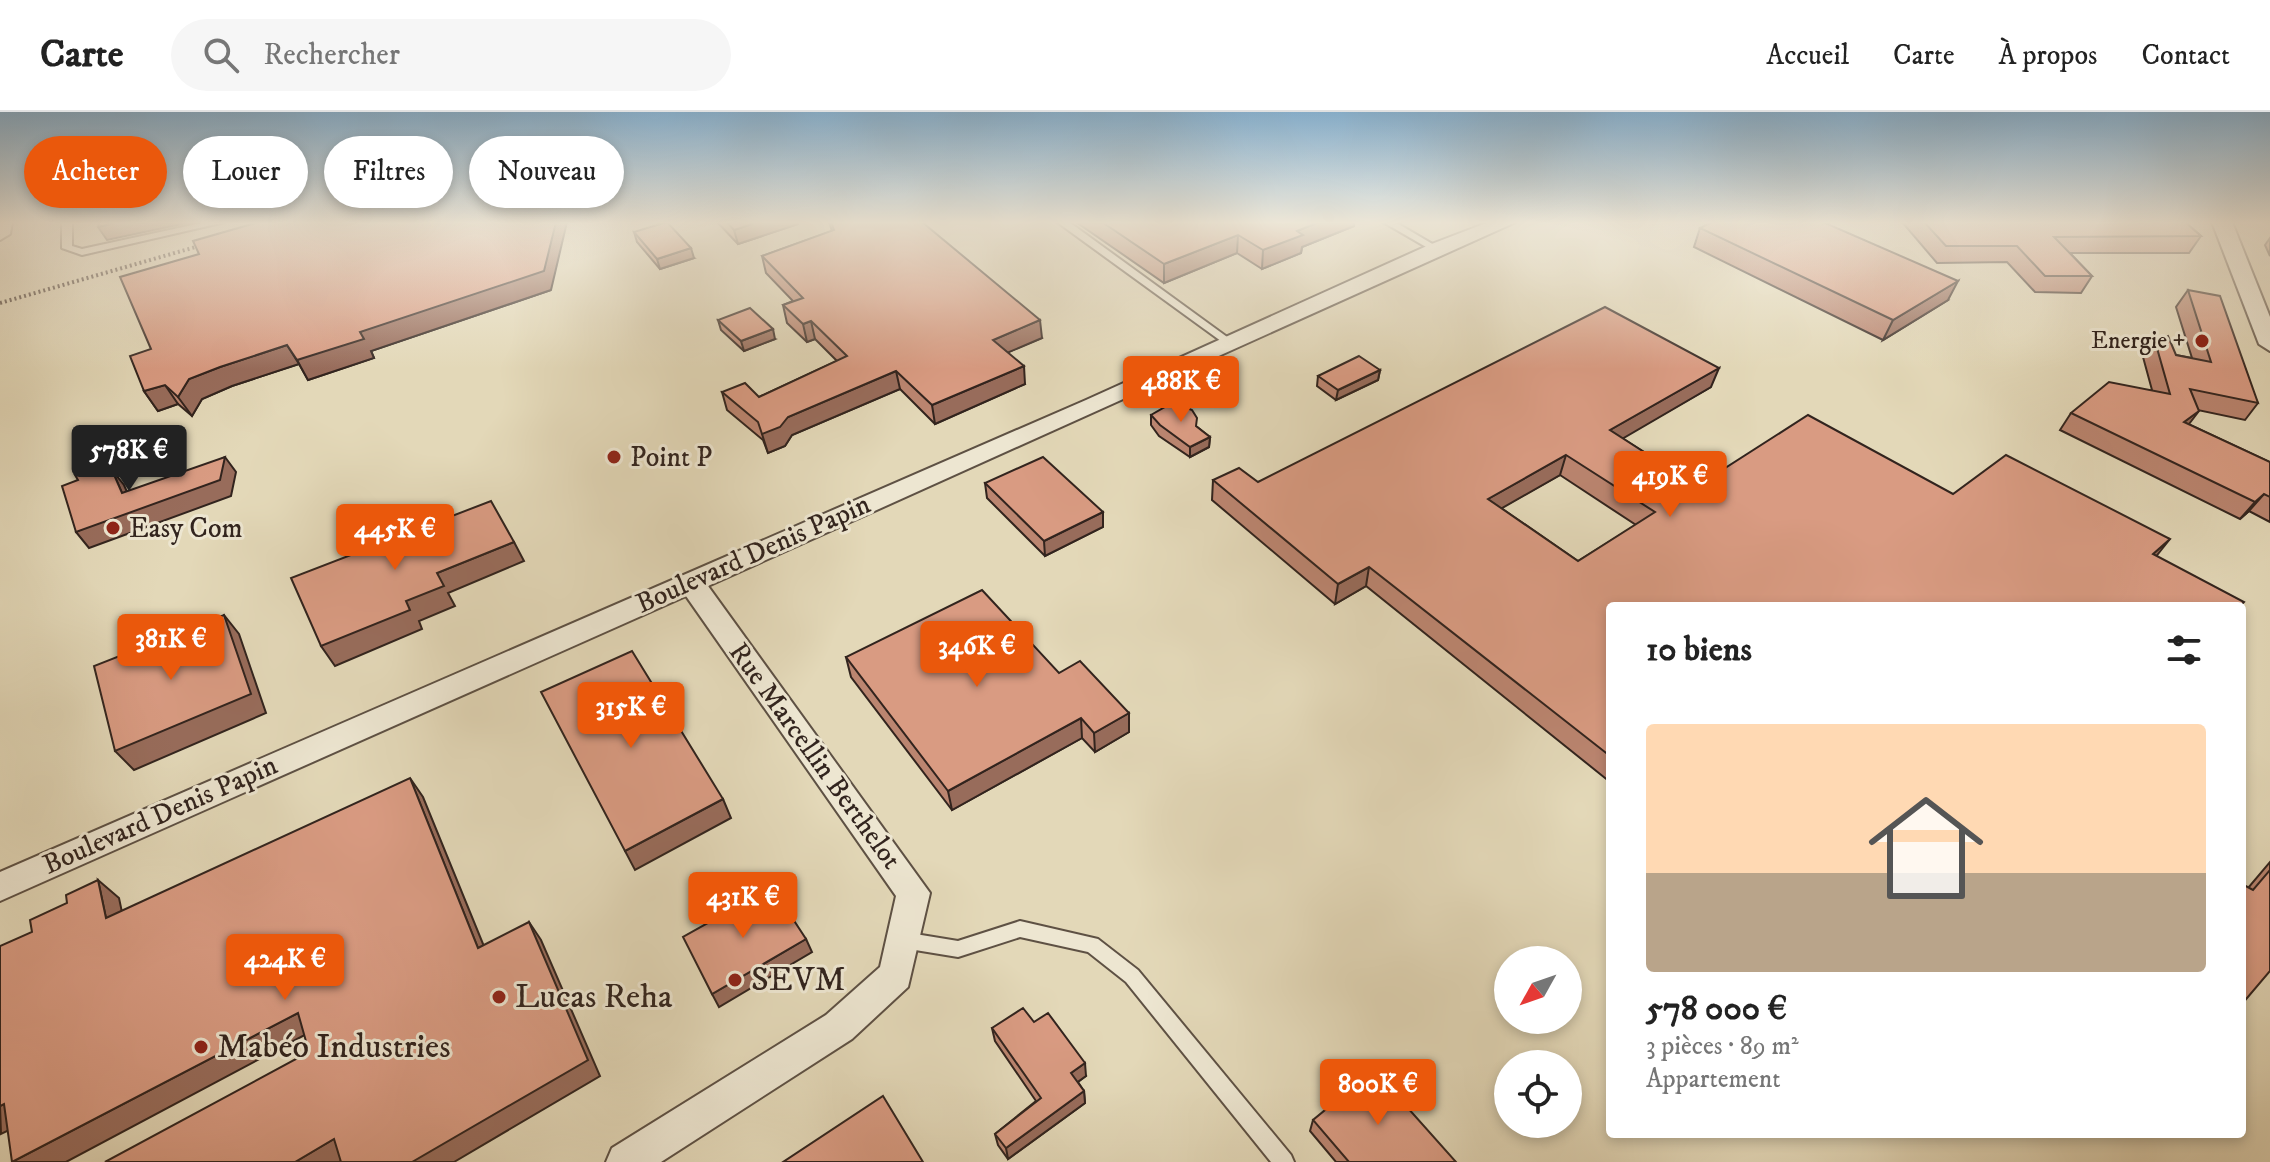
<!DOCTYPE html>
<html lang="fr">
<head>
<meta charset="utf-8">
<style>
  body { margin:0; font-family:"IM FELL DW Pica",serif; background:#f6f6f6; color:#222; height:100vh; display:flex; flex-direction:column; font-size:30px; white-space:nowrap }
  * { box-sizing:border-box; margin:0 }
  p { font-size:26px; color:#767676 }
  .icon { flex:none; width:44px; height:44px; fill:none; stroke:currentColor; stroke-width:2; stroke-linecap:round; stroke-linejoin:round }
  .map { position:relative; flex:1; overflow:hidden }
  .side { position:absolute; left:1606px; top:490px; width:640px; height:536px; display:flex; flex-direction:column; background:#fff; border-radius:8px; box-shadow:0 4px 12px #0003 }
  .side>* { flex:none }
  .guide { position:absolute; left:24px; top:24px; width:760px; height:72px; display:flex; gap:16px }
  .needle { width:52px; rotate:230deg }
  .controls { position:absolute; left:1494px; top:834px; display:grid; gap:16px }
  .controls a { display:grid; place-items:center; width:88px; height:88px; border-radius:50%; background:#fff; box-shadow:0 4px 12px #0003; font-size:40px }
  .price { position:absolute; translate:-50% -68px; padding:0 18px; border-radius:8px; background:#ea580c; color:#fff; font-size:26px; line-height:52px; filter:drop-shadow(0 2px 4px #0008) }
  .price::after { content:''; position:absolute; left:50%; top:48px; width:24px; height:18px; margin-left:-12px; background:inherit; clip-path:polygon(0 0,100% 0,50% 100%) }
  .price.on { background:#222; color:#fff }
  ul { padding:0; list-style:none }
  li { display:grid; align-content:center; gap:16px; height:424px; padding:0 40px }
  li+li { border-top:2px solid #e0e0e0 }
  li span { display:grid; place-items:center; height:248px; border-radius:8px; color:#555 }
  li>.icon { margin-inline-start:auto }
  span .icon { width:144px; height:144px; fill:#fffc; stroke-width:1 }
  li b { font-size:34px }
  h2 { display:flex; justify-content:space-between; align-items:center; height:96px; padding:0 40px; font-size:34px }
  .pill { padding:0 28px; border-radius:36px; background:#fff; box-shadow:0 4px 12px #0003; font-size:28px; line-height:72px }
  .pill.on { background:#ea580c; color:#fff }
  header { display:flex; align-items:center; gap:48px; box-sizing:border-box; height:112px; padding:0 40px; background:#fff; border-bottom:2px solid #e0e0e0 }
  header strong { font-size:38px }
  nav { display:flex; gap:44px; margin-inline-start:auto; font-size:28px }
  .search { width:560px; height:72px; background:#f6f6f6; display:flex; align-items:center; gap:20px; box-sizing:border-box; padding:0 28px; border-radius:44px; color:#767676; font-size:30px }
  .map>svg:first-child { display:block }
  .lines { fill:none; stroke-linecap:round; stroke-linejoin:round }
  .service-casing { stroke:#5e5144; stroke-width:4 }
  .minor-casing { stroke:#5e5144; stroke-width:4 }
  .path { stroke:#32241e; stroke-width:4; stroke-dasharray:2 3; stroke-linecap:butt }
  .service { fill:#ede6d1; fill-rule:evenodd }
  .minor { fill:#ede6d1; fill-rule:evenodd }
  .wall { fill:#bb8570; stroke:#32241e; stroke-width:2; fill-rule:evenodd }
  .shaded-wall { fill:#986c5b; stroke:#32241e; stroke-width:2 }
  .building { fill:#d99b82; stroke:#32241e; stroke-width:2; fill-rule:evenodd }
  .poi-dot { fill:#8f2418; stroke:#ede6d1; stroke-width:3 }
  .labels { text-anchor:middle; dominant-baseline:central; stroke-width:6; stroke-linejoin:round; paint-order:stroke }
  .far-poi-label { font-size:24px; fill:#32241e; stroke:#ede6d1; text-anchor:end }
  .poi-label { font-size:28px; fill:#32241e; stroke:#ede6d1; text-anchor:start }
  .street-label { font-size:28px; fill:#32241e; stroke:#ede6d1 }
  .near-poi-label { font-size:34px; fill:#32241e; stroke:#ede6d1; text-anchor:start }
</style>
</head>
<body>
<header>
<strong>Carte</strong>
<div class="search"><svg class="icon" aria-label="search" viewBox="0 0 24 24"><circle cx="10" cy="10" r="6"/><path d="M15 15l6 6"/></svg>Rechercher</div>
<nav><a>Accueil</a><a>Carte</a><a>À propos</a><a>Contact</a></nav>
</header>
<div class="map">
<svg width="2270" height="1050" viewBox="0 0 2270 1050">
  <rect width="100%" height="100%" fill="#e3d8b8"/>
  <filter id="stains"><feTurbulence type="fractalNoise" baseFrequency=".0025" numOctaves="4"/><feColorMatrix values="0 0 0 0 .2 0 0 0 0 .09 0 0 0 0 .02 0 0 0 .5 -.17"/></filter>
  <radialGradient id="worn" r=".72"><stop offset=".6" stop-color="#630" stop-opacity="0"/><stop offset="1" stop-color="#630" stop-opacity=".3"/></radialGradient>
  <g class="lines">
    <defs>
      <g id="service">
        <path d="M62,110H72V134L82,137L206,110H225L82,143L62,136Z"/>
        <path d="M1057,110H1069L1234,230L1233,232H1225Z"/>
        <path d="M1383,110H1395L1441,137L1433,139Z"/>
        <path d="M1020,809L1098,827L1138,858L1291,1043L1294,1050H1271L1126,870L1088,840L1020,825L958,845L903,836L897,833L894,828L897,823L903,820L958,829Z"/>
      </g>
      <g id="minor">
        <path d="M0,110H12L10,122L0,128Z"/>
        <path d="M1489,110H1516L708,474L930,781L908,875L852,927L661,1050H606L612,1036L826,903L880,855L896,784L686,484L0,789V760L1086,288L1429,133Z"/>
        <path d="M2212,110H2232L2270,205V239L2259,232Z"/>
      </g>
    </defs>
    <!-- service casing -->
    <use href="#service" class="service-casing"/>
    <!-- minor casing -->
    <use href="#minor" class="minor-casing"/>
    <!-- path -->
    <path class="path" d="M0,191L199,134"/>
    <!-- service -->
    <use href="#service" class="service"/>
    <!-- minor -->
    <use href="#minor" class="minor"/>
  </g>
  <!-- wall -->
  <g class="wall">
    <path d="M717,110H798V112L738,132Z"/>
    <path d="M829,110H922L1042,226L1008,240L1025,272L935,312L900,277L792,323L785,334L768,341L763,328L727,298L722,280L759,285L837,249L815,227L807,230L787,211L783,193L793,189L766,161L762,144L832,119Z"/>
    <path d="M1076,110H1354V114L1302,135L1301,141L1262,157L1237,141L1164,171Z"/>
    <path d="M1902,110H2185L2201,124L2189,141H2070L2092,164L2081,181L2035,180L2007,150L1937,151Z"/>
    <path d="M1700,116L1948,188L1883,228L1694,135Z"/>
    <path d="M634,120L694,146L660,157L637,130Z"/>
    <path d="M2270,126V144L2265,133Z"/>
    <path d="M551,178L371,239L374,246L308,268L299,252L232,274L202,287L192,304L178,292L158,299L144,279Z"/>
    <path d="M2188,178L2258,291L2245,308L2198,298L2188,312L2270,350V410L2249,399L2240,407L2060,318L2071,301L2152,278L2143,245L2155,229L2176,243L2192,246L2176,195Z"/>
    <path d="M718,208L775,227L744,239L721,218Z"/>
    <path d="M1380,258L1378,268L1336,288L1317,274L1318,264Z"/>
    <path d="M1711,275L1622,326L1697,374L1953,382L2170,427L1610,494V670L1366,474L1335,492L1212,388L1213,368L1258,370ZM1560,363L1636,413L1578,449L1501,396Z"/>
    <path d="M1151,303L1197,315L1210,325L1209,335L1190,345L1159,324L1151,313Z"/>
    <path d="M985,371L1103,400V415L1045,444L987,386Z"/>
    <path d="M846,545L1059,561L1129,601V620L1095,640L1082,626L952,698L851,565Z"/>
    <path d="M2270,750V859L2248,776Z"/>
    <path d="M1034,910L1086,964L1078,970L1084,979L1085,991L1008,1047L998,1033L995,1022L1036,989L995,929L992,916Z"/>
    <path d="M1313,1008L1456,1050H1336L1310,1019Z"/>
  </g>
  <!-- shaded-wall -->
  <g class="shaded-wall">
    <path d="M120,110H191L107,128L98,115Z"/>
    <path d="M556,110H567L551,178L371,239L374,246L308,268L297,248L360,220Z"/>
    <path d="M758,110H798V112L738,132L734,118Z"/>
    <path d="M1319,110H1354V114L1302,135L1301,141L1262,157L1263,138L1297,119Z"/>
    <path d="M1238,123L1237,141L1164,171V152Z"/>
    <path d="M691,136L694,146L660,157L657,147Z"/>
    <path d="M1958,169L1948,188L1883,228L1893,208Z"/>
    <path d="M1040,208L1042,226L995,246L993,228Z"/>
    <path d="M811,209L815,227L807,230L803,212Z"/>
    <path d="M773,217L775,227L744,239L741,229Z"/>
    <path d="M287,233L299,252L232,274L202,287L192,304L178,285L189,267L220,255Z"/>
    <path d="M1024,254L1025,272L935,312L932,293Z"/>
    <path d="M1719,256L1711,275L1603,338L1610,318Z"/>
    <path d="M1380,258L1378,268L1336,288L1338,278Z"/>
    <path d="M896,259L900,277L792,323L785,334L768,341L762,322L788,305Z"/>
    <path d="M165,273L178,292L158,299L144,279Z"/>
    <path d="M2199,299L2186,316L2184,310Z"/>
    <path d="M1210,325L1209,335L1190,345V335Z"/>
    <path d="M1566,343L1560,363L1483,407L1488,387Z"/>
    <path d="M225,345L236,360L231,384L89,436L76,420Z"/>
    <path d="M112,358L124,373L134,396L122,381Z"/>
    <path d="M2264,382L2249,399L2240,407L2255,390Z"/>
    <path d="M1103,400V415L1045,444L1044,429Z"/>
    <path d="M2170,427L2154,447L2153,442Z"/>
    <path d="M514,430L524,449L448,481L455,494L419,509L422,517L335,554L321,534L437,461Z"/>
    <path d="M1369,455L1366,474L1335,492L1338,472Z"/>
    <path d="M224,503L239,522L266,601L134,658L115,639Z"/>
    <path d="M1129,601V620L1095,640L1094,621Z"/>
    <path d="M1081,606L1082,626L952,698L948,679Z"/>
    <path d="M410,666L423,685L492,854L478,836Z"/>
    <path d="M723,687L731,706L635,758L625,739Z"/>
    <path d="M98,768L119,786L127,824L106,806Z"/>
    <path d="M529,810L541,828L600,964L454,1050H412Z"/>
    <path d="M806,827L812,840L719,895L712,882Z"/>
    <path d="M298,901L316,917L66,1050H12Z"/>
    <path d="M1085,951L1086,964L1072,974L1071,961Z"/>
    <path d="M1084,979L1085,991L1008,1047L1006,1036Z"/>
    <path d="M4,992L30,1008L1,1022L0,994Z"/>
    <path d="M334,1027L353,1042L339,1050H295Z"/>
  </g>
  <!-- building -->
  <g class="building">
    <path d="M99,110H120L98,115Z"/>
    <path d="M259,110H556L544,159L360,220L364,227L297,248L287,233L220,255L189,267L178,285L165,273L144,279L130,244L151,237L120,165L199,142L193,129Z"/>
    <path d="M667,110L691,136L657,147L634,120Z"/>
    <path d="M727,110H758L734,118Z"/>
    <path d="M831,110H922L1040,208L993,228L1024,254L932,293L896,259L788,305L780,315L762,322L758,310L722,280L745,271L759,285L847,244L811,209L803,212L783,193L803,186L762,144L834,118Z"/>
    <path d="M1102,110H1319L1297,119L1303,123L1263,138L1238,123L1164,152Z"/>
    <path d="M1712,110H1823L1958,169L1893,208L1700,116Z"/>
    <path d="M1924,110H2185L2201,124L2054,125L2092,164H2045L2017,134H1946Z"/>
    <path d="M2188,178L2220,184L2258,291L2190,277L2199,299L2184,310L2270,350V385L2264,382L2255,390L2071,301L2109,270L2170,282L2155,229L2168,224L2176,243L2211,250Z"/>
    <path d="M1605,195L1719,256L1610,318L1697,374L1808,303L1953,382L2006,343L2170,427L2153,442L2244,490L2240,494H1610V644L1369,455L1338,472L1213,368L1239,356L1258,370ZM1566,343L1655,400L1578,449L1488,387Z"/>
    <path d="M750,196L773,217L741,229L718,208Z"/>
    <path d="M1359,244L1380,258L1338,278L1318,264Z"/>
    <path d="M1179,293L1192,298L1197,306L1196,314L1210,325L1190,335L1160,313L1151,303L1165,295Z"/>
    <path d="M225,345L220,368L76,420L62,374L78,368L75,363L112,358L122,381Z"/>
    <path d="M1043,345L1103,400L1044,429L985,371Z"/>
    <path d="M491,389L514,430L437,461L444,474L406,489L410,498L321,534L291,466Z"/>
    <path d="M982,478L1059,561L1080,549L1129,601L1094,621L1081,606L948,679L846,545Z"/>
    <path d="M224,503L251,582L115,639L94,554Z"/>
    <path d="M632,539L723,687L625,739L541,580Z"/>
    <path d="M410,666L478,836L529,810L588,948L412,1050H341L334,1027L295,1050H105L309,940L298,901L12,1050L4,992L0,994V834L32,820L30,808L67,791L66,783L98,768L106,806Z"/>
    <path d="M2270,758V859L2242,892V772L2253,778Z"/>
    <path d="M772,775L806,827L712,882L683,825Z"/>
    <path d="M1023,896L1034,910L1048,901L1085,951L1071,961L1084,979L1006,1036L995,1022L1041,986L992,916Z"/>
    <path d="M1374,958L1456,1050H1349L1313,1008Z"/>
    <path d="M883,984L923,1050H783Z"/>
  </g>
  <!-- sky -->
  <linearGradient id="sky" x2="0" y2="1"><stop stop-color="#89b5d6"/><stop offset="0.43" stop-color="#f2eddf"/><stop offset="1" stop-color="#f2eddf" stop-opacity="0"/></linearGradient>
  <rect width="2270" height="257" fill="url(#sky)"/>
  <!-- markers -->
  <g class="poi-dot">
    <circle cx="2202" cy="229" r="8"/>
    <circle cx="614" cy="345" r="8"/>
    <circle cx="113" cy="416" r="8"/>
    <circle cx="735" cy="868" r="8"/>
    <circle cx="499" cy="885" r="8"/>
    <circle cx="201" cy="935" r="8"/>
  </g>
  <g class="labels">
    <!-- far-poi labels -->
    <g class="far-poi-label">
      <text x="2186" y="229">Energie +</text>
    </g>
    <!-- poi labels -->
    <g class="poi-label">
      <text x="630" y="345">Point P</text>
      <text x="129" y="416">Easy Com</text>
    </g>
    <!-- street labels -->
    <g class="street-label">
      <text transform="translate(753 442) rotate(-24)">Boulevard Denis Papin</text>
      <text transform="translate(815 644) rotate(54)">Rue Marcellin Berthelot</text>
      <text transform="translate(160 703) rotate(-24)">Boulevard Denis Papin</text>
    </g>
    <!-- near-poi labels -->
    <g class="near-poi-label">
      <text x="751" y="868">SEVM</text>
      <text x="515" y="885">Lucas Reha</text>
      <text x="217" y="935">Mabéo Industries</text>
    </g>
  </g>
  <rect width="100%" height="100%" filter="url(#stains)"/>
  <rect width="100%" height="100%" fill="url(#worn)"/>
</svg>
<div class="controls">
<a><svg class="needle" viewBox="-14 -14 28 28"><path d="M0-13l5 13h-10z" fill="#e53935"/><path d="M0 13l5-13h-10z" fill="#767676"/></svg></a>
<a><svg class="icon" aria-label="locate" viewBox="0 0 24 24"><circle cx="12" cy="12" r="6"/><path d="M12 2v4M12 18v4M2 12h4M18 12h4"/></svg></a>
</div>
<b class="price" style="left:1181px;top:312px">488K €</b>
<b class="price on" style="left:129px;top:381px">578K €</b>
<b class="price" style="left:1670px;top:407px">419K €</b>
<b class="price" style="left:395px;top:460px">445K €</b>
<b class="price" style="left:171px;top:570px">381K €</b>
<b class="price" style="left:977px;top:577px">346K €</b>
<b class="price" style="left:631px;top:638px">315K €</b>
<b class="price" style="left:743px;top:828px">431K €</b>
<b class="price" style="left:285px;top:890px">424K €</b>
<b class="price" style="left:1378px;top:1015px">800K €</b>
<div class="guide">
<a class="pill on">Acheter</a>
<a class="pill">Louer</a>
<a class="pill">Filtres</a>
<a class="pill">Nouveau</a>
</div>
<section class="side">
<h2>10 biens<svg class="icon" aria-label="filters" viewBox="0 0 24 24"><path d="M4 7h16M4 17h16"/><circle cx="9" cy="7" r="2"/><circle cx="15" cy="17" r="2"/></svg></h2>
<ul>
<li><span style="background:linear-gradient(#ffd9b3 60%,#b9a48a 0)"><svg class="icon" aria-label="home" viewBox="0 0 24 24"><path d="M3 11l9-7 9 7M6 9v11h12V9"/></svg></span><div><b>578 000 €</b><p>3 pièces · 89 m²</p><p>Appartement</p></div></li>
</ul>
</section>
</div>
</body>
</html>
